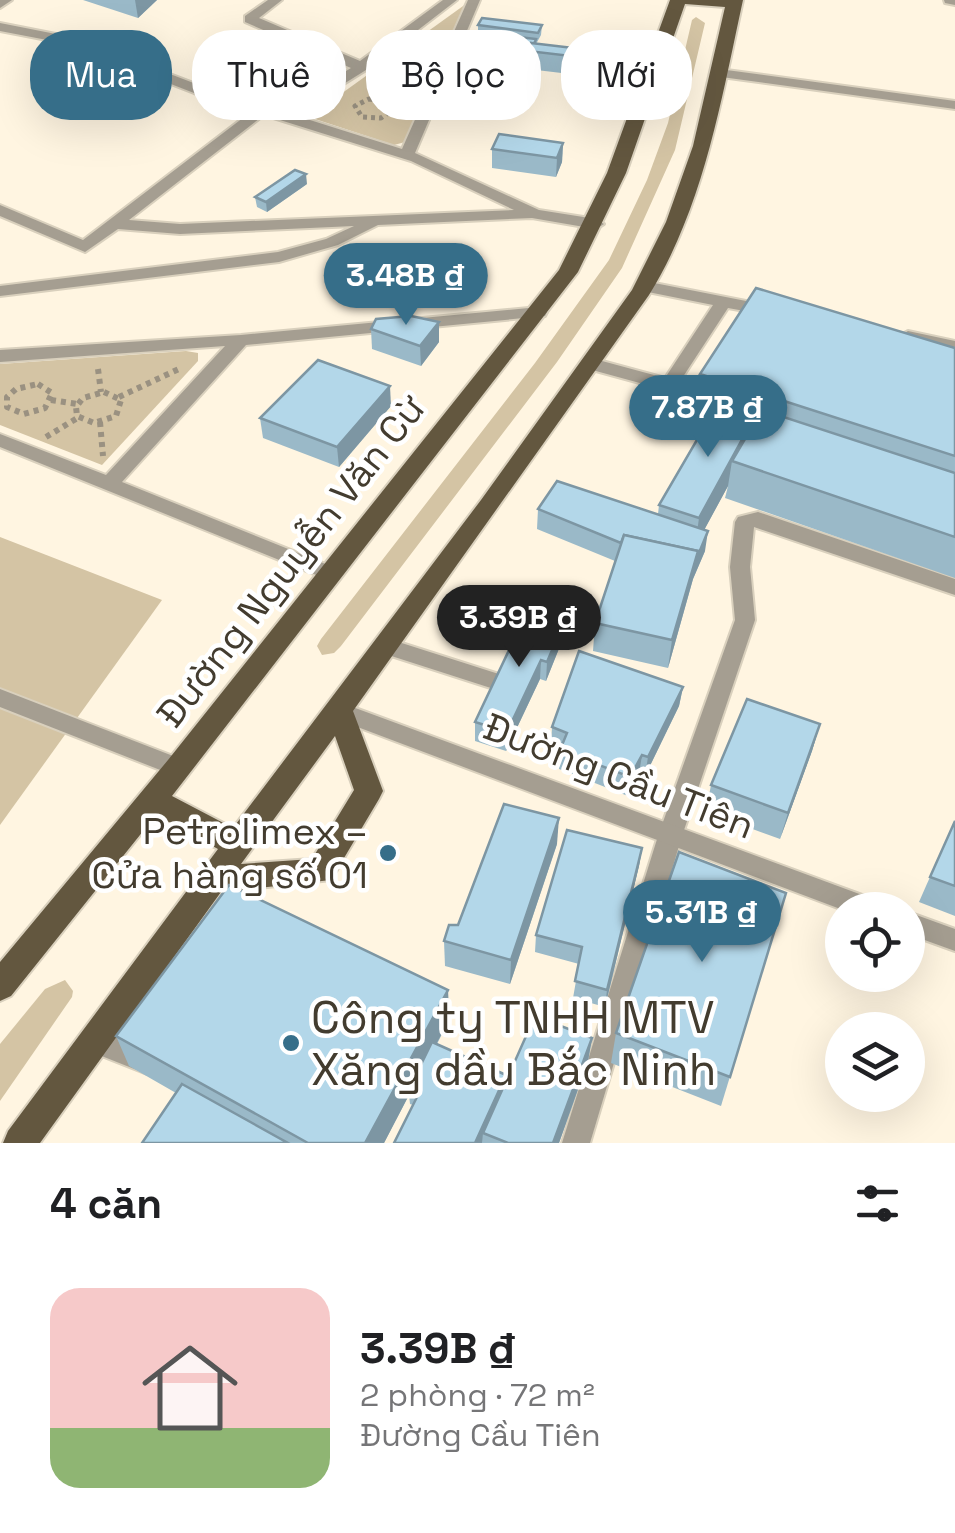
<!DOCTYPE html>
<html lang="vi">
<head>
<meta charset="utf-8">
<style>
  body { margin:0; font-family:"Space Grotesk",sans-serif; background:#f6f6f6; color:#202124; height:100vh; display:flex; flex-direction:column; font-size:38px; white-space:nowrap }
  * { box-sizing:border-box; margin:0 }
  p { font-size:32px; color:#757577 }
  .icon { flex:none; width:55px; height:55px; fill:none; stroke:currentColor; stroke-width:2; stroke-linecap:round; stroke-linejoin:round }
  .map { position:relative; height:1143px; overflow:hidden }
  .sheet { display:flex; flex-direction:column; background:#fff; flex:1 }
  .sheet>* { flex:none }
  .guide { position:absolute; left:30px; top:30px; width:895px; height:90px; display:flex; gap:20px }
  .tools { position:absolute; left:825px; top:892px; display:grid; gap:20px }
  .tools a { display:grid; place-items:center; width:100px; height:100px; border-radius:50%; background:#fff; box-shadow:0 10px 40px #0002; font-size:50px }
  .price { position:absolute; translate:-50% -85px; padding:0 22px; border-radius:35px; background:#366e89; color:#fff; font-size:32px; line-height:65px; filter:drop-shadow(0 2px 5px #0008) }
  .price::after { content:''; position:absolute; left:50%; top:60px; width:30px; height:22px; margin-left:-15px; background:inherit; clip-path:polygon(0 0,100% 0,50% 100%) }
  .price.active { background:#222; color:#fff }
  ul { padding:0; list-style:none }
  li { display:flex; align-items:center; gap:30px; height:250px; padding:0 50px }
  li span { display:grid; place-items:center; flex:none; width:280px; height:200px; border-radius:30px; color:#555 }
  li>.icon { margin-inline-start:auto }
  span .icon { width:120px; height:120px; fill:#fffc; stroke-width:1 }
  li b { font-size:42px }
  h2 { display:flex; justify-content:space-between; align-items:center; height:120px; padding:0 50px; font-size:42px }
  .chip { padding:0 35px; border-radius:40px; background:#fff; box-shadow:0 10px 40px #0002; font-size:35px; line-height:90px }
  .chip.active { background:#366e89; color:#fff }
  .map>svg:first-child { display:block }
  .green { fill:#d4c4a4 }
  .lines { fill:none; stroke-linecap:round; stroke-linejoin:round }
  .service-casing { stroke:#d9d0bd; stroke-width:4 }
  .minor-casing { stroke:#d9d0bd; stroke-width:4 }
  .tertiary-casing { stroke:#d9d0bd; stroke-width:4 }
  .primary-casing { stroke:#d9d0bd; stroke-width:4 }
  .path-far1 { stroke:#9a9181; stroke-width:5; stroke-dasharray:4 4; stroke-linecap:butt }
  .path { stroke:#9a9181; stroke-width:6; stroke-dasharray:5 5; stroke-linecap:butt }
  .service { fill:#a59e91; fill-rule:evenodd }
  .minor { fill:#a59e91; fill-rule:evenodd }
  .tertiary { fill:#a59e91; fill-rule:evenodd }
  .primary { fill:#63573f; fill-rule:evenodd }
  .wall { fill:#9ab9c8 }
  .shaded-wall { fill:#7d96a3 }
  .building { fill:#b3d7e9; stroke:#7d96a3; stroke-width:2.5 }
  .poi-dot { fill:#366e89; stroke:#fff; stroke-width:4 }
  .labels { text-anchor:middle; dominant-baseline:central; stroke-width:9; stroke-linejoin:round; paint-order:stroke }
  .street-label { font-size:38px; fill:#433c2f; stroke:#fff }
  .poi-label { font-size:38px; fill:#433c2f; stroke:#fff; text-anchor:end }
  .near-poi-label { font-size:45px; fill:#433c2f; stroke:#fff; text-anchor:start }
</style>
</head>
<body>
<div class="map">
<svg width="955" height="1143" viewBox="0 0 955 1143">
  <rect width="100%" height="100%" fill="#fff5e1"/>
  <!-- green -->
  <g class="green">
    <path d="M470,1L405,142L394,145L309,117Z"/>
    <path d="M696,17L705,23L675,150L622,268L557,362L341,646L334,653L322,655L317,646L321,639L535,363L609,260L647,180L668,123L692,20Z"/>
    <path d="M186,351L198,353V361L102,465L0,425V364Z"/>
    <path d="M0,537L162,600L0,825Z"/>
    <path d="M65,980L73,991L72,997L0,1101V1044L45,989Z"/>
  </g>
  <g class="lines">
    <defs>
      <g id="service">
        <path d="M644,281L772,306L780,311L772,316L728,308L675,389L669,391L585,368L582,364L585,360L591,358L665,378L713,305L638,290V282Z"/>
        <path d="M908,331L955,341V353L902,340L899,336Z"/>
        <path d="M758,512L955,579V595L754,527L750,567L755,620L682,836L678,843L670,846L662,843L658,836L735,620L730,567L735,522L738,517Z"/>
        <path d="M386,638L505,676L508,682L505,688L497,690L379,652L376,646L379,640Z"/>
        <path d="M0,689L186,761L189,768L186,775L178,777L0,707Z"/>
        <path d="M93,1028L156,1052L160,1061L156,1070L147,1074L84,1049L80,1040L84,1031Z"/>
      </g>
      <g id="minor">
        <path d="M0,0H12L0,8Z"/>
        <path d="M268,0H282L259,18L360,61L443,0H457L366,70L294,115L402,149L468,0H480L415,153L539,210L596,219L604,224L596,229L532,218L378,225L338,245L279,262L0,296V286L278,252L326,239L354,226L180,234L118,229L85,252L0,216V205L83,240L252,111L194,93L68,44L0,31V23L76,38L204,87L280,111L351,68L245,22V16ZM264,115L411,161L514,210L180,224L129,220Z"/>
        <path d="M944,0H955V5L945,3Z"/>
        <path d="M719,69L955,101V109L714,76L712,73Z"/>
        <path d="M539,307L547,312L545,316L246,345L122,482L338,569L341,574L338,579L331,581L0,447V434L106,475L225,346L0,362V350L241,335Z"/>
        <path d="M670,826L678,829L682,836L590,1143H562L658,836L662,829Z"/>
      </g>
      <g id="tertiary">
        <path d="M339,702L881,902L884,910H843L331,717L328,711L331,705Z"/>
        <path d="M908,912L955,929V951L908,934Z"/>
      </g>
      <path id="primary" d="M670,0H743C721,101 704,206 649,295L353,711L383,791L379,799L331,880L221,892L40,1143H3L8,1131L218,849L156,815L11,996L0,1001V962L168,760L559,270L607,173ZM685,4L725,7L693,146L666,222L632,290L481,500L233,828L172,796L578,272L626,173ZM335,736L354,790L312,859L241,864Z"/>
    </defs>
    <!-- service casing -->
    <use href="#service" class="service-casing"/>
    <!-- minor casing -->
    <use href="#minor" class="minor-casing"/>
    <!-- tertiary casing -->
    <use href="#tertiary" class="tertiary-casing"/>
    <!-- primary casing -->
    <use href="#primary" class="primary-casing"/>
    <!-- path-far1 -->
    <g class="path-far1">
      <path d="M389,69L421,75"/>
      <path d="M409,73L420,57L411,55"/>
      <path d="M401,79L406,83L402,88L385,85L388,80Z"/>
      <path d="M369,99L387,101L392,110L381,118L362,117L355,106Z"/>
    </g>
    <!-- path -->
    <g class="path">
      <path d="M98,369L101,392"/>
      <path d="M38,384L52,393L45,408L24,414L7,407V397L16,389Z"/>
      <path d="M104,392L121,400L116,416L94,423L77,416L76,407L83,398Z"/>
      <path d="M119,397L181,368"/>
      <path d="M51,400L78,404"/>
      <path d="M100,422L103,456"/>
      <path d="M46,437L79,417"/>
    </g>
    <!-- service -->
    <use href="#service" class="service"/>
    <!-- minor -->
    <use href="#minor" class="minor"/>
    <!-- tertiary -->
    <use href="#tertiary" class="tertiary"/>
    <!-- primary -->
    <use href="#primary" class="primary"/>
  </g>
  <!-- wall -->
  <g class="wall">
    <path d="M83,0H157L138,18Z"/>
    <path d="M478,25H542L541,35L536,44L599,51L598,69L595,77L528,69L524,78L519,77L517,88L518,98L511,115L446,106V88L453,79V74L463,67V60L472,45V39L478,32Z"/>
    <path d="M563,143L562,162L556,177L492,168V149Z"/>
    <path d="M307,184L267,212L257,207L255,197Z"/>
    <path d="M371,329L439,342L421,366L372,349Z"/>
    <path d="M955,348V578L725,498L728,486L704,530L705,551L693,579L668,668L593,651L595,623L615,561L537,529L538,509L658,514L659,505L711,415L695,410L700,374Z"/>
    <path d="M391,406L339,467L263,438L260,418Z"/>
    <path d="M538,605L534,614L562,641L546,681L540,679L506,751L475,741V722L519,630L499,626V616Z"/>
    <path d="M683,687L679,706L645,776L639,774L628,796L559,769L560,749L551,746L552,727Z"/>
    <path d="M820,724L812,751L780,839L706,812L711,785Z"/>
    <path d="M955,820V916L919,902Z"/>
    <path d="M557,844L510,984L445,966L444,941L458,925Z"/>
    <path d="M642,848L639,866L605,1007L573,998L579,964L535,952L536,935Z"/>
    <path d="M786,893L721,1106L611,1063L616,1033Z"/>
    <path d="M448,990L449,1020L437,1044L506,1082L592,1038L588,1061L559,1143H394L413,1105L410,1104L409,1095L384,1143H142L176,1093L129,1066L116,1036Z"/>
  </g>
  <!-- shaded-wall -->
  <g class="shaded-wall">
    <path d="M135,0H157L138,18Z"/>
    <path d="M599,51L598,69L595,77L596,59Z"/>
    <path d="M515,88H518V98L511,115V96Z"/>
    <path d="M563,143L562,162L556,177L557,158Z"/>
    <path d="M306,174L307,184L267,212L266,202Z"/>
    <path d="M439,322V342L421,366L420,346Z"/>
    <path d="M390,386L391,406L339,467L337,447Z"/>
    <path d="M756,414L751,442L732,461L728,486L695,547L699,518Z"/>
    <path d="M708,531L705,551L693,579L668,668L672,640L698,551Z"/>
    <path d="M538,595V605L526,632L527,622Z"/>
    <path d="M564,622L562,641L546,681L547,662Z"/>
    <path d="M541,660L540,679L506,751L507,732Z"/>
    <path d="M683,687L679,706L645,776L648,757Z"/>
    <path d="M820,724L812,751L780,839L788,813Z"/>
    <path d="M642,755L639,774L628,796L630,777Z"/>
    <path d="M559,818L557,844L510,984L511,960Z"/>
    <path d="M642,848L639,866L605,1007L607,990Z"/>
    <path d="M448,990L449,1020L412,1090L409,1089V1095L384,1143H365Z"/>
    <path d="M592,1038L588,1061L559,1143H553Z"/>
    <path d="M506,1075L505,1090L483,1133L482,1143H475Z"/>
  </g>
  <!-- building -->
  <g class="building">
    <path d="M482,18L542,25L538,33L478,25Z"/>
    <path d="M476,32L536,39L534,44L531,43L530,46L472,39Z"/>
    <path d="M531,43L599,51L596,59L528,51Z"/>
    <path d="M471,45L528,52V59L524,68L463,60Z"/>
    <path d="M457,66L519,74L516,82L453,74Z"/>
    <path d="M452,79L515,88L511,96L446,88Z"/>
    <path d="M499,134L563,143L557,158L492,149Z"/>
    <path d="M295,170L306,174L266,202L255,197Z"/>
    <path d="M756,288L955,348V456L700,374Z"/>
    <path d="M411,316L439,322L420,346L371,329L376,319Z"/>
    <path d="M318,360L390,386L337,447L260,418Z"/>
    <path d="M719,402L756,414L699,518L659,505Z"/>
    <path d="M762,410L955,473V537L732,461Z"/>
    <path d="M557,481L708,531L696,560L698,551L624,535L621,543L538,509Z"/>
    <path d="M624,535L698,551L672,640L595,623Z"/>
    <path d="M511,588L538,595L530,613L527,612L523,621L499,616Z"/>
    <path d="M527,612L564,622L547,662L541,660L507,732L475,722Z"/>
    <path d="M579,651L683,687L648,757L642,755L630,777L560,750L567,733L552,727Z"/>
    <path d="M747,699L820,724L788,813L711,785Z"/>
    <path d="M504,804L559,818L511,960L444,941L449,925H458Z"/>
    <path d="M955,821V886L930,877Z"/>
    <path d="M567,830L642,848L607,990L575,981L582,947L536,935Z"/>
    <path d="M679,852L786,893L730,1077L616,1033Z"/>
    <path d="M229,885L448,990L365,1143H308L116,1036Z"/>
    <path d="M535,1016L592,1038L553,1143H508L483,1133Z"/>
    <path d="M432,1042L506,1075L475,1143H394L419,1093L409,1089Z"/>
    <path d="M182,1084L288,1143H142Z"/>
  </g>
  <!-- markers -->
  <g class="poi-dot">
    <circle cx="388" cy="853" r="10"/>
    <circle cx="291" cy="1043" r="10"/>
  </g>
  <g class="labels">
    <!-- street labels -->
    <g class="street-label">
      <text transform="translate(291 561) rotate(-52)">Đường Nguyễn Văn Cừ</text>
      <text transform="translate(619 776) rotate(21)">Đường Cầu Tiên</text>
    </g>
    <!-- poi labels -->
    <g class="poi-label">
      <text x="368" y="831">Petrolimex –<tspan x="368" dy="44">Cửa hàng số 01</tspan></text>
    </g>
    <!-- near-poi labels -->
    <g class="near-poi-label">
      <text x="311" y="1017">Công ty TNHH MTV<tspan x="311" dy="52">Xăng dầu Bắc Ninh</tspan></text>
    </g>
  </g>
</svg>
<div class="tools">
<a><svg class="icon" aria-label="locate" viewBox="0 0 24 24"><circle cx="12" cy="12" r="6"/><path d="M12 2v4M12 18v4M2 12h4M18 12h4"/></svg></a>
<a><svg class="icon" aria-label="layers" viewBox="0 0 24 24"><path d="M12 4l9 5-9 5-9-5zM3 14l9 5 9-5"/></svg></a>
</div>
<b class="price" style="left:406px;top:328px">3.48B ₫</b>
<b class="price" style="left:708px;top:460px">7.87B ₫</b>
<b class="price active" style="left:519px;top:670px">3.39B ₫</b>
<b class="price" style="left:702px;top:965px">5.31B ₫</b>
<div class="guide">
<a class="chip active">Mua</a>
<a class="chip">Thuê</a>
<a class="chip">Bộ lọc</a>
<a class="chip">Mới</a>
</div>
</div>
<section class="sheet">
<h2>4 căn<svg class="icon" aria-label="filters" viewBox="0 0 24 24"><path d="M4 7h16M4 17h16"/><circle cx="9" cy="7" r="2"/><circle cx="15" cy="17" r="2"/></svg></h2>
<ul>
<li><span style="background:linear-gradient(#f6c9c9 70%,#8fb573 0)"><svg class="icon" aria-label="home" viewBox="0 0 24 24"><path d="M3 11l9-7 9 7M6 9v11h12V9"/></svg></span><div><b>3.39B ₫</b><p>2 phòng · 72 m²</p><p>Đường Cầu Tiên</p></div></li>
</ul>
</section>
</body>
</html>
